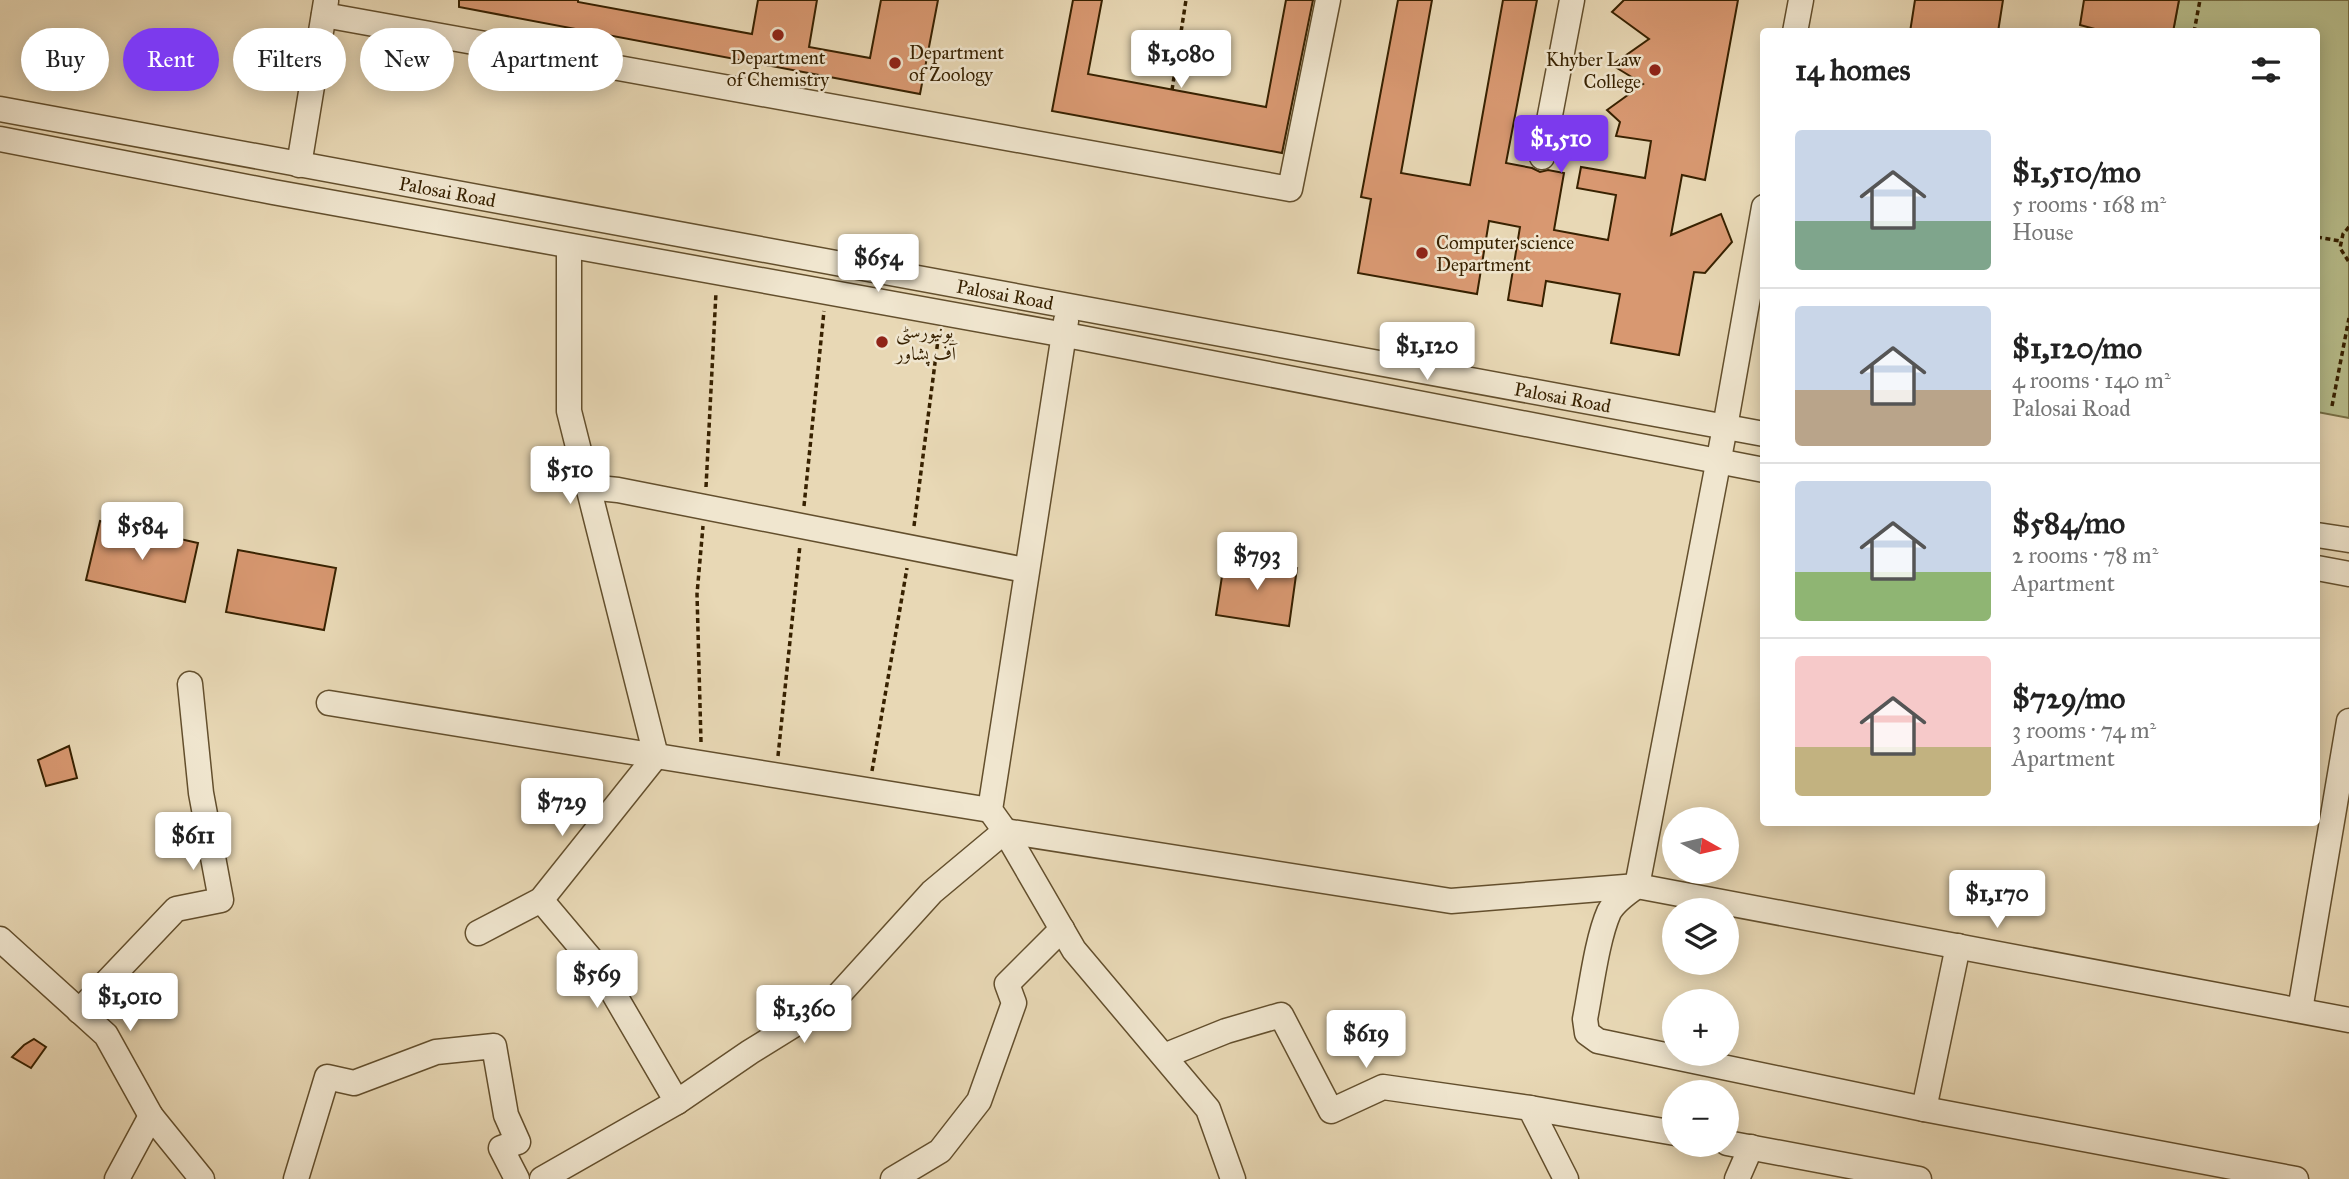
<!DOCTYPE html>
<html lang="en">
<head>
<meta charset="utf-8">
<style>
  body { margin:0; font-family:"IM FELL Great Primer",Amiri,serif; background:#f6f6f6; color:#222; height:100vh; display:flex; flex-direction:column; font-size:26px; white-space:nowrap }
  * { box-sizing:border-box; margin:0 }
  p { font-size:23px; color:#767676 }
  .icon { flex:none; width:38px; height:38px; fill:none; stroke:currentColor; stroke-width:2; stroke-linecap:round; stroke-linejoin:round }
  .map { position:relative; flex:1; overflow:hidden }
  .sheet { position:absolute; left:1760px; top:28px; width:560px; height:798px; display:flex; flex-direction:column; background:#fff; border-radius:7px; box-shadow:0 4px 18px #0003 }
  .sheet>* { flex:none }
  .hud { position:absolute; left:21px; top:28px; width:665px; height:63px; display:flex; gap:14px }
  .needle { width:46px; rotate:98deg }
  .buttons { position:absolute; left:1662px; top:807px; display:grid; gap:14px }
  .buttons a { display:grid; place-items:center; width:77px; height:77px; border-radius:50%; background:#fff; box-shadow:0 4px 18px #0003; font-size:35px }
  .price { position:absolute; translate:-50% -60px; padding:0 16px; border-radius:7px; background:#fff; color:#222; font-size:23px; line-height:46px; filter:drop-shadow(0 2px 4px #0008) }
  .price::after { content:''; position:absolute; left:50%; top:42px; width:21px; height:16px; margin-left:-10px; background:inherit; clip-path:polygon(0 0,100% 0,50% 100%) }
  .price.on { background:#7c3aed; color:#fff }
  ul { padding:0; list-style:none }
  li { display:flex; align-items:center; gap:21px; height:175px; padding:0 35px }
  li+li { border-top:2px solid #e0e0e0 }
  li span { display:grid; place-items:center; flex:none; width:196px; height:140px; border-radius:7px; color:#555 }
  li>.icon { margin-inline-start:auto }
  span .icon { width:84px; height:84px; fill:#fffc; stroke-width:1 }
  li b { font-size:30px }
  h2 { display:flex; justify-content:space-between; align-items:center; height:84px; padding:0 35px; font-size:30px }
  .tag { padding:0 24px; border-radius:32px; background:#fff; box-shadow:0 4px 18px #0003; font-size:24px; line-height:63px }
  .tag.on { background:#7c3aed; color:#fff }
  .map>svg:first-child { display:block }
  .green { fill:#b8be8c; stroke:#787046; stroke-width:2 }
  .building { fill:#d89871; stroke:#372100; stroke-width:2 }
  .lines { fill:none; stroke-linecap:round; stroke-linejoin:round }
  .minor-casing { stroke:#634f2d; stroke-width:27 }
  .path { stroke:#372100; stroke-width:3.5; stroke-dasharray:5 3.5; stroke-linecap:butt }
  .minor { stroke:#f0e6cf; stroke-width:24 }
  .poi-dot { fill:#8f2418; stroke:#f0e6cf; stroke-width:2.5 }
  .labels { text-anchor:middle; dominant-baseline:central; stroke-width:5; stroke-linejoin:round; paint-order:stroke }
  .poi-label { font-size:19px; fill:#372100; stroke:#f0e6cf; text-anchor:start }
  .street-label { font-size:19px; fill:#372100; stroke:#f0e6cf }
</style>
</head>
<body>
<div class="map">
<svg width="2349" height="1179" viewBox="0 0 2349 1179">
  <rect width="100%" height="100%" fill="#e8d8b5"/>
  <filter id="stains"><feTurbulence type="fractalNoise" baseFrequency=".00286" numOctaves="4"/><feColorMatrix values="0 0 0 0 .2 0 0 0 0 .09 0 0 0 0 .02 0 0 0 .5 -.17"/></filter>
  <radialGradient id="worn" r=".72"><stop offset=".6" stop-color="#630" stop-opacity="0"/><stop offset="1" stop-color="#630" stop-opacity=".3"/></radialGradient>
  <!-- green -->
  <path class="green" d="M2179,0H2349V418L2317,412V32H2173Z"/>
  <!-- building -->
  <g class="building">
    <path d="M459,0H578V2L752,34L758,0H817L809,47L870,58L881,0H938L920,94L459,7Z"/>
    <path d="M1073,0H1102L1088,74L1266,107L1286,0H1313L1282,153L1052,111Z"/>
    <path d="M1398,0H1432L1401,173L1470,185L1503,0H1537L1506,163L1532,168L1540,172L1548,170L1564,173L1554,230L1608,240L1616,195L1577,188L1581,167L1645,178L1651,141L1616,136L1620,122L1607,110L1643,84L1612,65L1649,39L1612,12L1624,0H1738L1705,180L1682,175L1671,235L1721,214L1732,242L1705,273L1694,272L1679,355L1611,343L1620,294L1546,281L1542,306L1508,300L1520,227L1489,221L1477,294L1358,273L1371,199L1361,197Z"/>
    <path d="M1915,0H2003L1998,32H1910Z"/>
    <path d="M2084,0H2179L2173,32H2106L2080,25Z"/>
    <path d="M100,521L198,543L185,602L86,580Z"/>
    <path d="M238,550L336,568L324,630L226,612Z"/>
    <path d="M1225,557L1297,568L1289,626L1216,615Z"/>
    <path d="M69,746L77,778L46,786L38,760Z"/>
    <path d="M34,1039L46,1047L31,1068L12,1057L24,1045Z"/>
  </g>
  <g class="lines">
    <defs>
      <g id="minor">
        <path d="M324,15L1290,189L1328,0"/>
        <path d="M1795,32L1801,0"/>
        <path id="s1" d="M0,109L1764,434"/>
        <path d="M0,139L273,192L1082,338L1764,470"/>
        <path d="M1542,157L1572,0"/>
        <path d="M299,165L326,1"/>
        <path d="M1764,207L1725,427L1637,886C1627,893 1615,901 1609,912C1597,939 1591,989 1585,1019L1587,1033L1598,1041L1924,1109L2296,1179"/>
        <path d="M1066,321L990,810L1005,831L1074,950L1208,1109L1233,1179"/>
        <path d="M588,487L618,490L1025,570"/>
        <path d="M2317,535L2349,540"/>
        <path d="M2317,568L2349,574"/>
        <path d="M329,703L990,810"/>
        <path d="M541,900L600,970L677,1102"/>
        <path d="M478,933L541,900L656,756L569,411V246"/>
        <path d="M0,939L106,1035L151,1116L202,1179"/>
        <path d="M2300,1010L2349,721"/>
        <path d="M79,1011L176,909L221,900L201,793L190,684"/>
        <path d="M1164,1056L1226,1031L1281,1015L1331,1111L1383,1087L1530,1108L1566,1179"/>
        <path d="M1530,1108L1675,1133"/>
        <path d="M1924,1109L1958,946"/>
        <path d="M1727,1143L1919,1179"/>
        <path d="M117,1179L151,1116"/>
        <path d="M296,1179L327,1077L354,1083L436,1052L494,1046L506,1115L518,1142L501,1148L517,1179"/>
        <path d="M542,1179L677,1102L750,1052L834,1000L932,892L1005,831L1451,901L1637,886L2349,1020"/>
        <path d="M893,1179L940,1151L979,1101L1014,1003L1007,984L1062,929"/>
        <path d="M1737,1179L1751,1147"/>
      </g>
    </defs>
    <!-- minor casing -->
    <use href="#minor" class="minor-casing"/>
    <!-- path -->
    <g class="path">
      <path d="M2194,32L2200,0"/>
      <path d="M1172,90L1186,0"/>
      <path d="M2349,227L2343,234L2340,248L2349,262"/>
      <path d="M2317,237L2340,241"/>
      <path d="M2332,406L2349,318"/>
      <path d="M706,487L716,292"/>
      <path d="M804,506L824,311"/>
      <path d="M914,526L939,332"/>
      <path d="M701,742L697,594L703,526"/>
      <path d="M778,756L800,545"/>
      <path d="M872,771L907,568"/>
    </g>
    <!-- minor -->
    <use href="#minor" class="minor"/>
  </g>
  <!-- markers -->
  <g class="poi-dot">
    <circle cx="778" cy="35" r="7"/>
    <circle cx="895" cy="63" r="7"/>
    <circle cx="1655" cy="70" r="7"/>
    <circle cx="1422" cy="253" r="7"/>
    <circle cx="882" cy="342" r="7"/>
  </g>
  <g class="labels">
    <!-- poi labels -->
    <g class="poi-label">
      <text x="909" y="52">Department<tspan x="909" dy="22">of Zoology</tspan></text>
      <text x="778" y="57" text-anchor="middle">Department<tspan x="778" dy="22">of Chemistry</tspan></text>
      <text x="1641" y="59" text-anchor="end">Khyber Law<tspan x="1641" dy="22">College</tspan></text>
      <text x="1436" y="242">Computer science<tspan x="1436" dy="22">Department</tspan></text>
      <text x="896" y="331">یونیورسٹی<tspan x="896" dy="22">آف پشاور</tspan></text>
    </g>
    <!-- street labels -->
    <g class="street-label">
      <text stroke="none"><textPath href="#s1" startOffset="455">Palosai Road</textPath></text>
      <text stroke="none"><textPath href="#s1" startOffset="1022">Palosai Road</textPath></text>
      <text stroke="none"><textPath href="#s1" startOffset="1589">Palosai Road</textPath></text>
    </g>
  </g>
  <rect width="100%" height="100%" filter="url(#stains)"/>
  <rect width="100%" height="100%" fill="url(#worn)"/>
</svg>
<div class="buttons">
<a><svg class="needle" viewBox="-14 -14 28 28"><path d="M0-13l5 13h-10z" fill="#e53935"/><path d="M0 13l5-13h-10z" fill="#767676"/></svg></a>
<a><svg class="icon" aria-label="layers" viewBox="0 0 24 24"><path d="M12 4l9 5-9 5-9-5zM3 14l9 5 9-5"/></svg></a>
<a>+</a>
<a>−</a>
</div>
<b class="price" style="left:1181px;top:90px">$1,080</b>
<b class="price on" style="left:1561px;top:175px">$1,510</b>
<b class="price" style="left:878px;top:294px">$654</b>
<b class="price" style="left:1427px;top:382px">$1,120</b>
<b class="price" style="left:570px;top:506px">$510</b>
<b class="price" style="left:142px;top:562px">$584</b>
<b class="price" style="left:1257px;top:592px">$793</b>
<b class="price" style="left:562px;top:838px">$729</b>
<b class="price" style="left:193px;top:872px">$611</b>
<b class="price" style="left:1997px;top:930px">$1,170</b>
<b class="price" style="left:597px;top:1010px">$569</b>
<b class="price" style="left:130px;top:1033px">$1,010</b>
<b class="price" style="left:804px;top:1045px">$1,360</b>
<b class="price" style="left:1366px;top:1070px">$619</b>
<div class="hud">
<a class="tag">Buy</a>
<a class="tag on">Rent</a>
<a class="tag">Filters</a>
<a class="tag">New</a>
<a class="tag">Apartment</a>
</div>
<section class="sheet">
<h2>14 homes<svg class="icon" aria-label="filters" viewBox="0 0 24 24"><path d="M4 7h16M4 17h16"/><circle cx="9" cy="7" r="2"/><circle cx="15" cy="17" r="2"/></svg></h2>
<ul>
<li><span style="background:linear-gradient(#c9d6e8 65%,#7fa58c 0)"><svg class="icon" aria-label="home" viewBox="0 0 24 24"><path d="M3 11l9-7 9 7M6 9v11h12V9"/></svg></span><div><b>$1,510/mo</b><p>5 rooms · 168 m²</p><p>House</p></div></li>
<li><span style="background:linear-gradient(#c9d6e8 60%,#b9a48a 0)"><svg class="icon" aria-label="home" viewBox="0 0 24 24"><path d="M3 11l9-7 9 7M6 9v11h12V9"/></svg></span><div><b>$1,120/mo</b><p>4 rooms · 140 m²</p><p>Palosai Road</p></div></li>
<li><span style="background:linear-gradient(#c9d6e8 65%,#8fb573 0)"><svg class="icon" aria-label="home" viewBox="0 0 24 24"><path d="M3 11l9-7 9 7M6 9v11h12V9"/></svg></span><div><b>$584/mo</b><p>2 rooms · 78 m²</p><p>Apartment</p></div></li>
<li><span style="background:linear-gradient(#f6c9c9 65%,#c2b280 0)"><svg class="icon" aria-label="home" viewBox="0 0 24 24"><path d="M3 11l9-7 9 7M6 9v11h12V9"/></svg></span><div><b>$729/mo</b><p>3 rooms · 74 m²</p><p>Apartment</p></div></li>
</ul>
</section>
</div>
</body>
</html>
